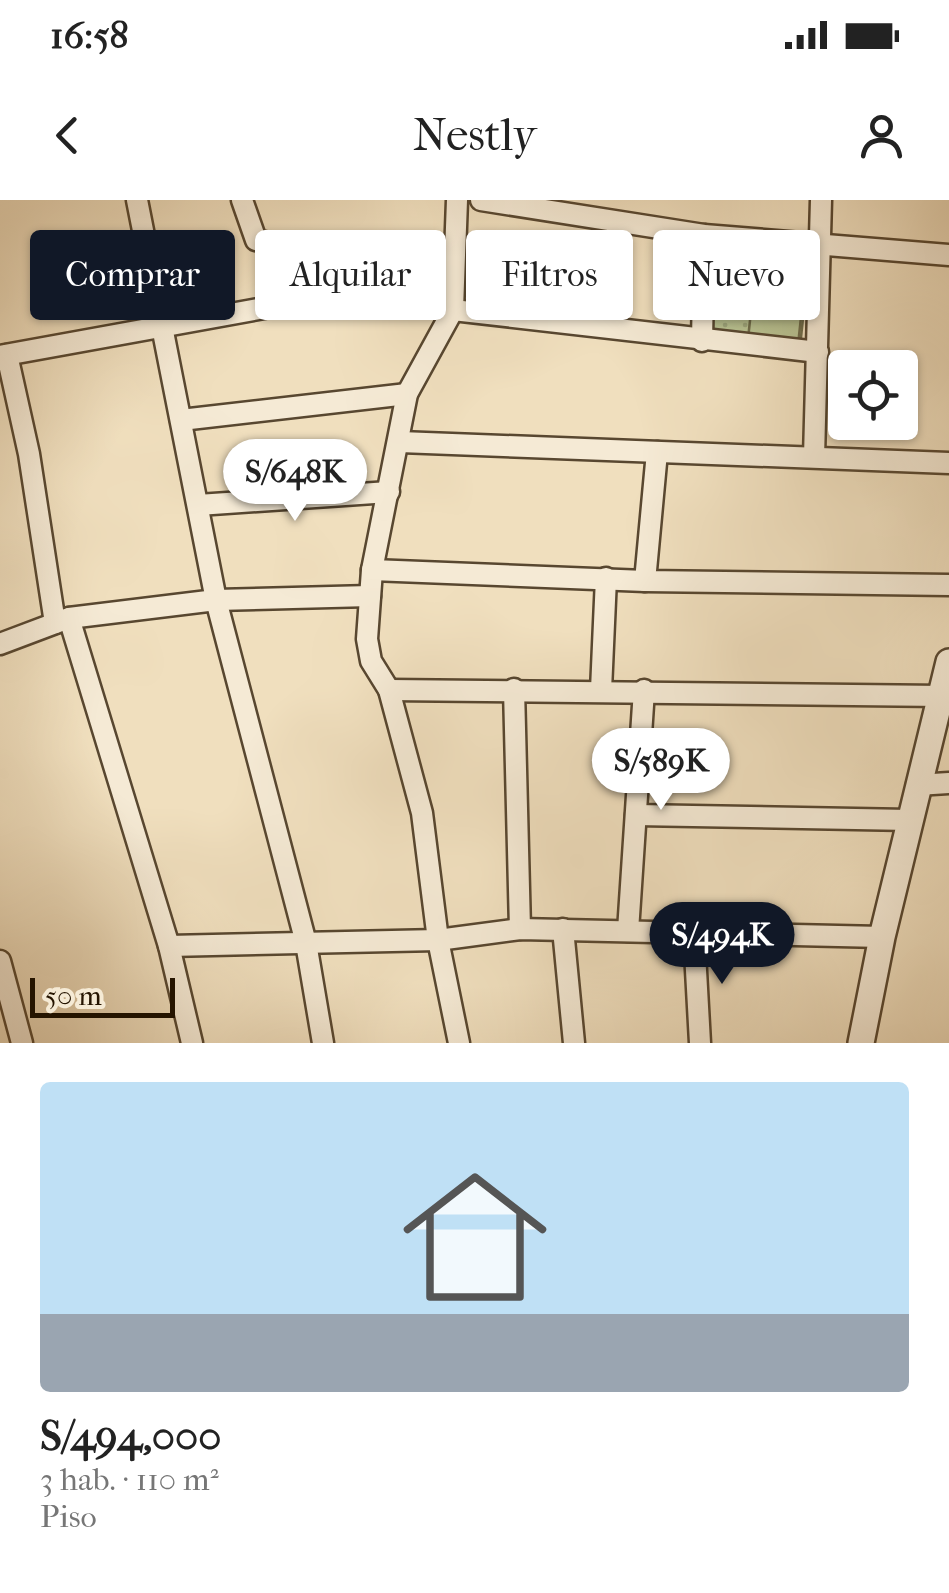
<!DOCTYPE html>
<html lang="es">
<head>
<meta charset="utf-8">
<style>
  body { margin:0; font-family:"IM FELL French Canon",serif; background:#f2f2f2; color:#222; height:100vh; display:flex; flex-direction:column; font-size:38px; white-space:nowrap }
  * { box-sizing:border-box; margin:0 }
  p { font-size:32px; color:#767676 }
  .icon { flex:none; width:55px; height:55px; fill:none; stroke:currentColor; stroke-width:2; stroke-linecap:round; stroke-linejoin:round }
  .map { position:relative; height:843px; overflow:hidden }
  .drawer { display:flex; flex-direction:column; background:#fff; flex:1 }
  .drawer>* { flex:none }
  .guide { position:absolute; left:30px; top:30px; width:890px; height:90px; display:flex; gap:20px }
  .tools { position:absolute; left:828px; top:150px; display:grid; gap:20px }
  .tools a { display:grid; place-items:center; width:90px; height:90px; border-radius:10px; background:#fff; box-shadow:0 2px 8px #0004; font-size:50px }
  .scale { position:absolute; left:30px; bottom:25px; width:145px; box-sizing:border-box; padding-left:10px; border:5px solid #251400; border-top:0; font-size:28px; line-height:35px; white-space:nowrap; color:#251400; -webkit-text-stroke:8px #f5ead5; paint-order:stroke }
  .price { position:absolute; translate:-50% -85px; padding:0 22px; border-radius:35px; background:#fff; color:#222; font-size:32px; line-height:65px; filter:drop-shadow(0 2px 5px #0008) }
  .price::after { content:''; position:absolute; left:50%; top:60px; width:30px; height:22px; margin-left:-15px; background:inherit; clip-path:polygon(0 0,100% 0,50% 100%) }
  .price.active { background:#111827; color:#fff }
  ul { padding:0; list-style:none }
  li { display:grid; align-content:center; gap:20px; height:530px; padding:0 40px }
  li span { display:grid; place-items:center; height:310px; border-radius:10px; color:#555 }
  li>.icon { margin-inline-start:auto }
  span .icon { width:180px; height:180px; fill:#fffc; stroke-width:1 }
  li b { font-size:42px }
  .tag { padding:0 35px; border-radius:10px; background:#fff; box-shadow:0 2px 8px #0004; font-size:35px; line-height:90px }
  .tag.active { background:#111827; color:#fff }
  .status { display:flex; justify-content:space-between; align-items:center; height:70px; padding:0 50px; background:#fff; direction:ltr }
  .status svg { height:28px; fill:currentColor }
  header { display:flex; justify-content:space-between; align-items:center; height:130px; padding:0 40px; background:#fff; font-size:45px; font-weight:600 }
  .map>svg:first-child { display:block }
  .park { fill:url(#park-dots); stroke:#6e6b49; stroke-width:2.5 }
  .pitch { fill:#b8c292; stroke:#6e6b49; stroke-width:2.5 }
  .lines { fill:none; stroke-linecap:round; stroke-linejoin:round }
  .minor-casing { stroke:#584730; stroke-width:25 }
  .tertiary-casing { stroke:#584730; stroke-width:30 }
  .minor { stroke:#f5ead5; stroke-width:20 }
  .tertiary { stroke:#f5ead5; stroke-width:25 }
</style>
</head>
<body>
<div class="status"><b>16:58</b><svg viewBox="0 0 49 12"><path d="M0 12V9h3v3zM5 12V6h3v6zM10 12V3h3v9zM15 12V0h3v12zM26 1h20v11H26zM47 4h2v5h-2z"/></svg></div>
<header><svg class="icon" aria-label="back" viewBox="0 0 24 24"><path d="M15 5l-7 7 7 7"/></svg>Nestly<svg class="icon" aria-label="person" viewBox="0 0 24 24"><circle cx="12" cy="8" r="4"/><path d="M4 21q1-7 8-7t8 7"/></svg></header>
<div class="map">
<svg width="949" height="843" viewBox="0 0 949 843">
  <defs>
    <pattern id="park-dots" width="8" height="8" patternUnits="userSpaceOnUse" patternTransform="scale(2.5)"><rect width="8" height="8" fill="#b8c292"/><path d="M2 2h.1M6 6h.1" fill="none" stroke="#9ea67c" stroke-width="1.8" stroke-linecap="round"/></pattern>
  </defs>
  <rect width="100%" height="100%" fill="#f0dfbe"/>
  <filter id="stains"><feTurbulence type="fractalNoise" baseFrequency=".002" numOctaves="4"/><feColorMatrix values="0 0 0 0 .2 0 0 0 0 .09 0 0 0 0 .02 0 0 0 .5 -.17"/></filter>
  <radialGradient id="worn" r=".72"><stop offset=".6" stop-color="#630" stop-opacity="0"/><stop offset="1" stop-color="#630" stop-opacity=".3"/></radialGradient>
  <!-- park -->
  <path class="park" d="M710,46L809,61L800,147L708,137Z"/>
  <!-- pitch -->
  <path class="pitch" d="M757,56L807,62L798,145L748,139Z"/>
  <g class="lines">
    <defs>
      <g id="minor">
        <path d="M137,0L216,400L306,743L323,843"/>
        <path d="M457,0L453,110L407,194L372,370L367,439L371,461L389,490L422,613L438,740L459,843"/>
        <path d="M481,0L704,35L949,55"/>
        <path d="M453,110L818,152"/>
        <path d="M702,141L704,35"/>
        <path d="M7,155L29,254L55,423"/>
        <path d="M0,156L336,95L365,84L368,67L359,50L284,47L256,40L242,0"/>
        <path d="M181,220L407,194"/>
        <path d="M400,242L949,263"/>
        <path d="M814,257L821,0"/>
        <path d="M198,305L389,292"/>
        <path d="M372,370L645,381L949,385"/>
        <path d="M645,381L657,252"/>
        <path d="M69,418L169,746L192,843"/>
        <path d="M0,444L69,418L216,400L370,396"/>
        <path d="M514,489L520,729"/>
        <path d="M389,490L943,496"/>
        <path d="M601,490L606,378"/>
        <path d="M917,585L949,583"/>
        <path d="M636,615L909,620"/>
        <path d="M563,729L574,843"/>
        <path d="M628,731L644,490"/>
        <path d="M694,734L700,843"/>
        <path d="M169,746L438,740L520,729L882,737"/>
        <path d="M0,761L22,843"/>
      </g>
      <path id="tertiary" d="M861,843L882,737L949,462"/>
    </defs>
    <!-- minor casing -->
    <use href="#minor" class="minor-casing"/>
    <!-- tertiary casing -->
    <use href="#tertiary" class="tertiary-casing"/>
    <!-- minor -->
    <use href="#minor" class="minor"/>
    <!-- tertiary -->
    <use href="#tertiary" class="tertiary"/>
  </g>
  <rect width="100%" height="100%" filter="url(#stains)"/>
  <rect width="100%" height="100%" fill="url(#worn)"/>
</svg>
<div class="tools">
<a><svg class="icon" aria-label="locate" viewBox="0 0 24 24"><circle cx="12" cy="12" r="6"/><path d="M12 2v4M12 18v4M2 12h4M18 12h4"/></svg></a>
</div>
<div class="scale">50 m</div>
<b class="price" style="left:295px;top:324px">S/648K</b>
<b class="price" style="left:661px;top:613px">S/589K</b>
<b class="price active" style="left:722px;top:787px">S/494K</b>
<div class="guide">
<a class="tag active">Comprar</a>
<a class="tag">Alquilar</a>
<a class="tag">Filtros</a>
<a class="tag">Nuevo</a>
</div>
</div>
<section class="drawer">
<ul>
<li><span style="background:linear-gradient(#bfe0f5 75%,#9aa5b1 0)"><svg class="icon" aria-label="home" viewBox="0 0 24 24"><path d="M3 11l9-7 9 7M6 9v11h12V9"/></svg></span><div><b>S/494,000</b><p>3 hab. · 110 m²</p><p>Piso</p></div></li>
</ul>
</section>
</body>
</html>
